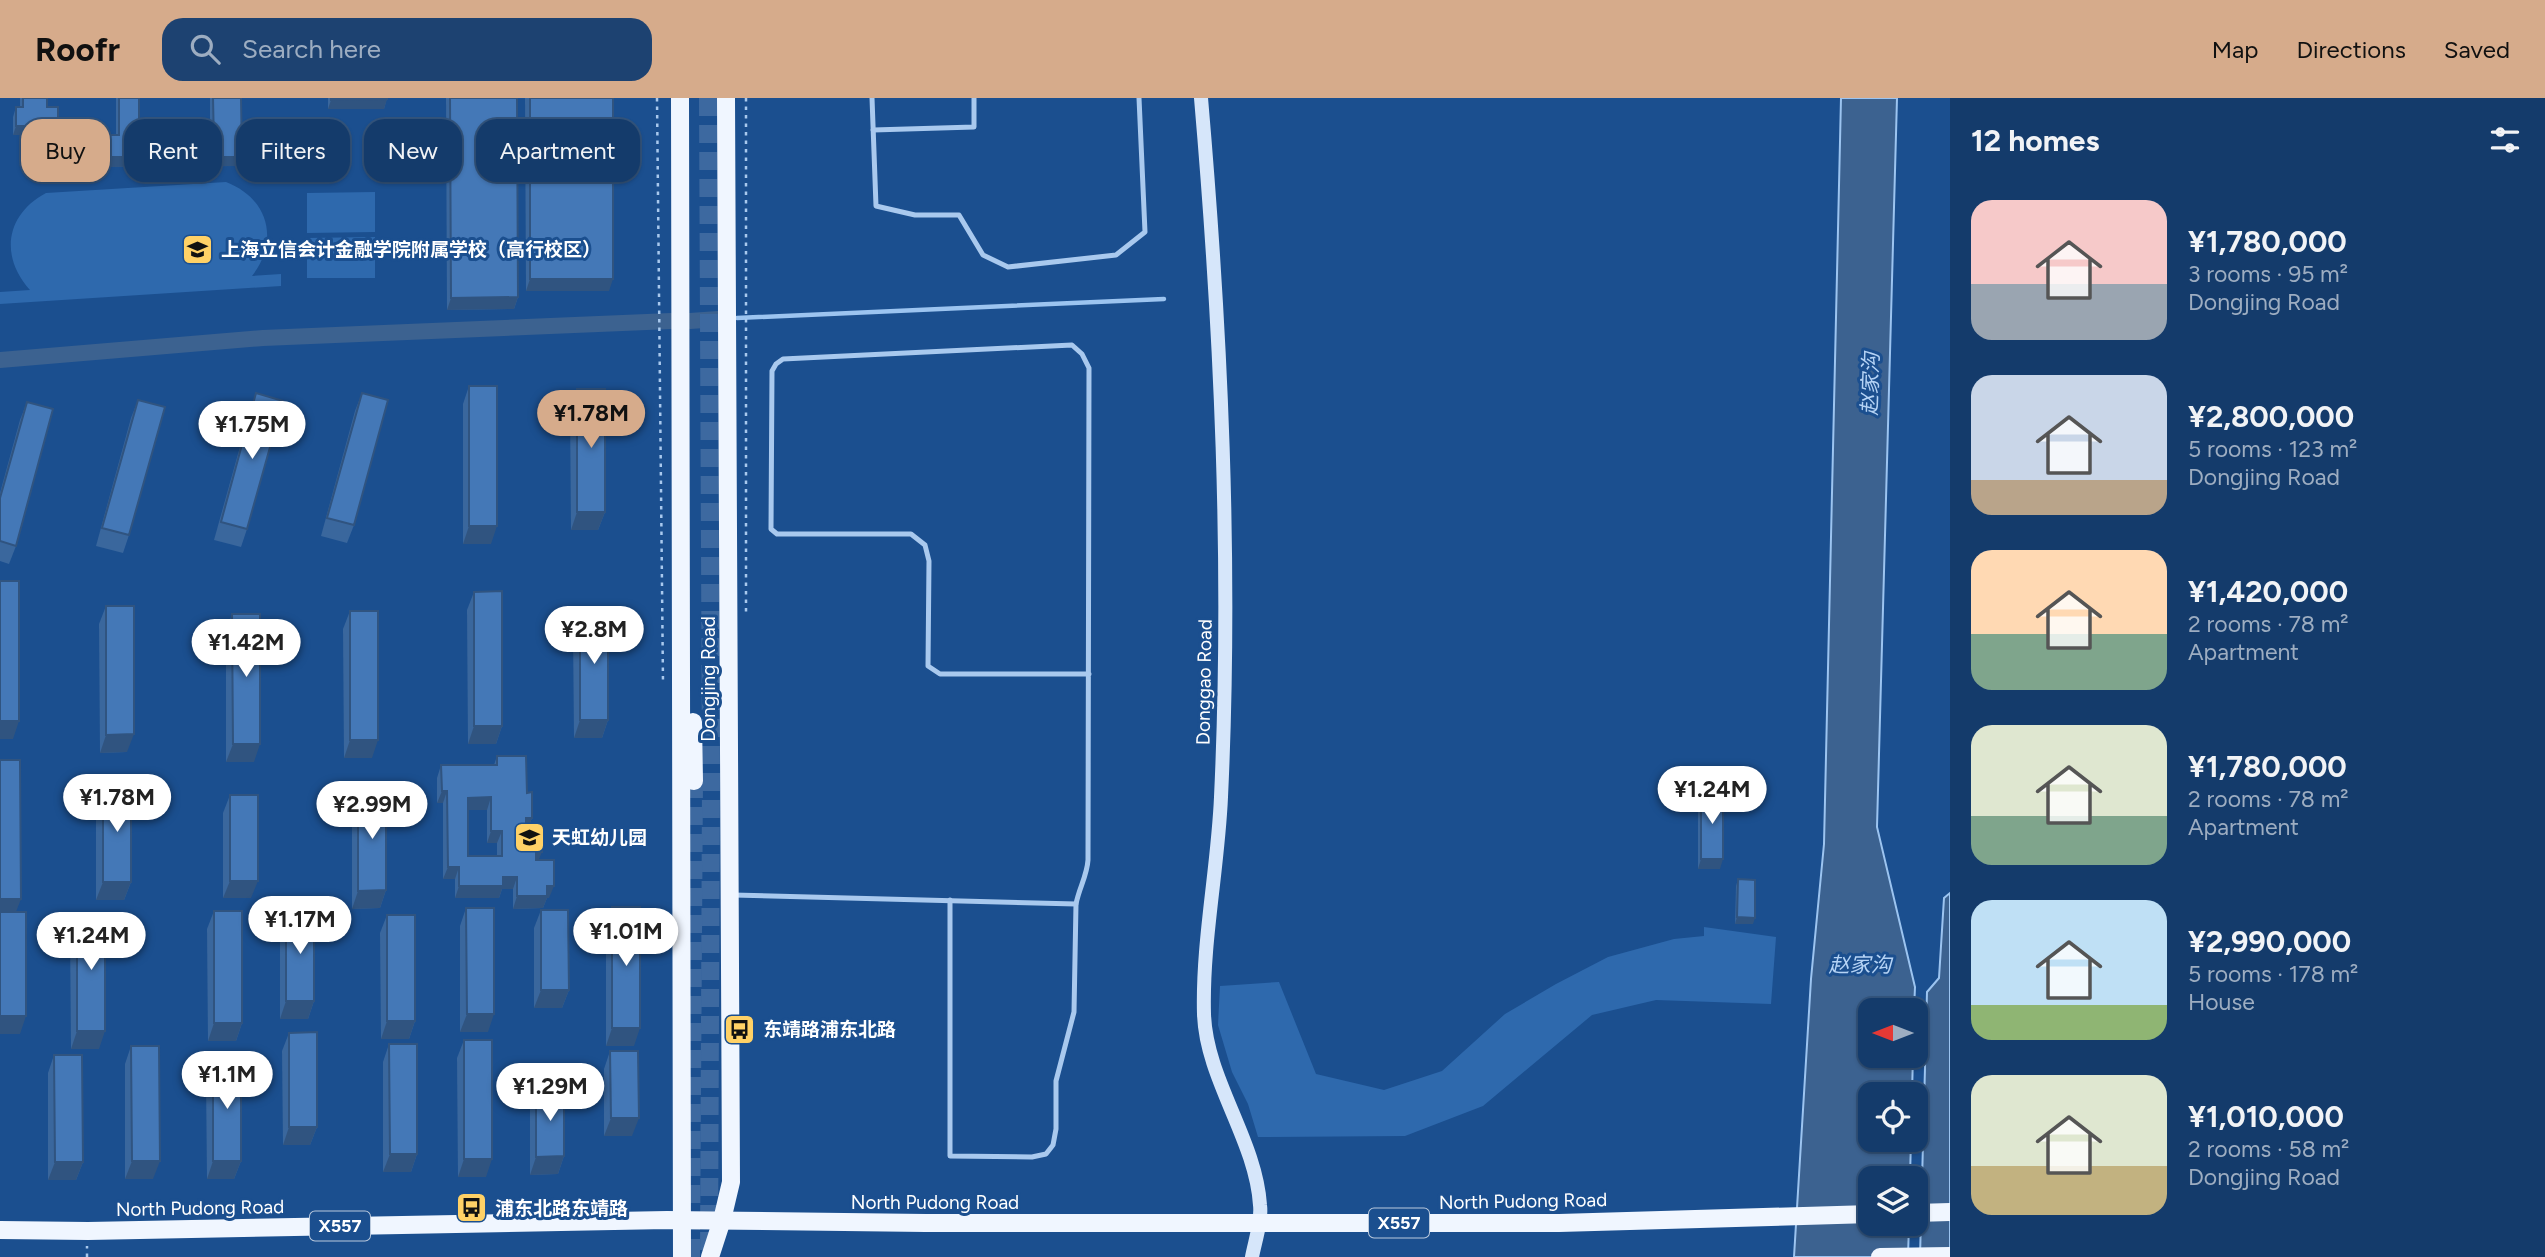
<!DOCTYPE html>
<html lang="en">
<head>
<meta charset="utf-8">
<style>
  body { margin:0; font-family:Figtree,"Noto Sans SC",sans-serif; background:#1d4271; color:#f1f3f6; height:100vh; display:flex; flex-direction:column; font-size:26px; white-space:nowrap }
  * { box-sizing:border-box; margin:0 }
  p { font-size:23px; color:#9dadc1 }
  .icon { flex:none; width:38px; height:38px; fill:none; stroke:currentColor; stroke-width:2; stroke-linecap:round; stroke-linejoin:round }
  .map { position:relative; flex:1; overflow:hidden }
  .side { display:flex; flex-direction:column; background:#143b6b; width:595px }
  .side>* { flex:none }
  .guide { position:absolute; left:21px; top:21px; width:665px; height:63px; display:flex; gap:14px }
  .needle { width:46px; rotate:270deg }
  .tools { position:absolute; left:1858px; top:900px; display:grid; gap:14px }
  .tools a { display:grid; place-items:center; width:70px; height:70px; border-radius:14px; background:#143b6b; box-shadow:0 2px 5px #0004,0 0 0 2px #33557e; font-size:35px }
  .price { position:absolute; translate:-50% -60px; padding:0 16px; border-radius:24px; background:#fff; color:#222; font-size:23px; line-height:46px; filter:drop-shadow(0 2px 4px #0008) }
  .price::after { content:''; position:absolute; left:50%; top:42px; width:21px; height:16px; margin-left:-10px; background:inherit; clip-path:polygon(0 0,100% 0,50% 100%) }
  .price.current { background:#d6ab8b; color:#111 }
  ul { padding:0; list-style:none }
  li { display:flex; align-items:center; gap:21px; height:175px; padding:0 21px }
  li span { display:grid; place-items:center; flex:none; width:196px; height:140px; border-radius:21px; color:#555 }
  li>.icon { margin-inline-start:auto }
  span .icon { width:84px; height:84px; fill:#fffc; stroke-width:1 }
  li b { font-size:30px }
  h2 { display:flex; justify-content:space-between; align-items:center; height:84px; padding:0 21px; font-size:30px }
  .pill { padding:0 24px; border-radius:21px; background:#143b6b; box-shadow:0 2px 5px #0004,0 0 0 2px #33557e; font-size:24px; line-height:63px }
  .pill.current { background:#d6ab8b; color:#111 }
  header { display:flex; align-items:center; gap:42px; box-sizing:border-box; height:98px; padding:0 35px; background:#d6ab8b; color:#111 }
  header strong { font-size:33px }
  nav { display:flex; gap:38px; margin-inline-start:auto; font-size:24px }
  .search { width:490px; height:63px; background:#1d4271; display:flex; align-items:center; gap:18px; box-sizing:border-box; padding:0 24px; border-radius:21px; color:#9dadc1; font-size:26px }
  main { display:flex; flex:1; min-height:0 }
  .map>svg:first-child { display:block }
  .green { fill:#2e69ad }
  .water { fill:#3c6290; stroke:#9cc4f0; stroke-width:2 }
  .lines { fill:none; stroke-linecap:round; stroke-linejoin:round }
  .stream { stroke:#9cc4f0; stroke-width:4.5 }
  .canal { stroke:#3c6290; stroke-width:16 }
  .primary-tunnel { stroke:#3d69a0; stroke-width:18; stroke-dasharray:18 9; stroke-linecap:butt }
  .path { stroke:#a9c9ee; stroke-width:2.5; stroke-dasharray:3.5 5; stroke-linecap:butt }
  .lane { stroke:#a9c9ee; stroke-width:5 }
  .secondary { stroke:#d6e6fa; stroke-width:14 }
  .primary { stroke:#f0f6ff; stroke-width:18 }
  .primary-bridge { stroke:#f0f6ff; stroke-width:18 }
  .wall { fill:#3a679d; fill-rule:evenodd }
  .shaded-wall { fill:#305480 }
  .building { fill:#4478b7; stroke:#305480; stroke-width:2; fill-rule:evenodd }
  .labels { text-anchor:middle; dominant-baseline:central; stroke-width:6; stroke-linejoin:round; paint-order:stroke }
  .shield { fill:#1b4f8f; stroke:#bbcadd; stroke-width:2 }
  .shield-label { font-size:18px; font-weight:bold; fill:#fff }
  .poi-label { font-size:19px; font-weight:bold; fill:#fff; stroke:#1b4f8f; text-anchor:start }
  .street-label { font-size:19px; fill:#fff; stroke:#1b4f8f }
  .water-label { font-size:21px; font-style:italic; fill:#b5d3f5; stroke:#1b4f8f }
</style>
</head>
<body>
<header>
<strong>Roofr</strong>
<div class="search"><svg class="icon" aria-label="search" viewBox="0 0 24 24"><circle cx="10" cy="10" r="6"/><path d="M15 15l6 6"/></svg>Search here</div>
<nav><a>Map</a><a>Directions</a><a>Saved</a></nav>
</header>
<main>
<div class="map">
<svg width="1950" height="1159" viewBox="0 0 1950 1159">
  <rect width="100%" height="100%" fill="#1b4f8f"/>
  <!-- green -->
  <g class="green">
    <path d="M226,84C268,100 280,142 252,178L281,176V188L0,206V194L30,192C0,159 5,117 46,95Z"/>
    <path d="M375,94V134L307,135V95Z"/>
    <path d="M375,139V180H307V140Z"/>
    <path d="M1704,829L1776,839L1771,906L1656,902L1592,917L1483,1008L1405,1038L1258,1039L1248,1006L1232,974L1218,927L1220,888L1279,884L1316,976L1384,992L1442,973L1505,916L1556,886L1608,859L1674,841L1704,838Z"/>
  </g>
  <!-- water -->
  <g class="water">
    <path d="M1841,0H1897L1877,729L1915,889L1914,912H1871V957H1913L1912,996H1871V1041H1911L1910,1080H1871V1125H1909L1908,1159H1794L1811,881L1824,746Z"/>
    <path d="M1950,795V1159H1920L1927,894L1939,880L1944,800Z"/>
  </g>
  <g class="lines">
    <!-- stream -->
    <path class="stream" d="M737,220L1164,201"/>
    <!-- canal -->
    <g class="canal">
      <path d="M690,223L718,221"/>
      <path d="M0,262L263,240L671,223"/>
    </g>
    <!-- primary-tunnel -->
    <g class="primary-tunnel">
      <path d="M708,0L711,679L709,1159"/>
      <path d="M691,1159L694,683"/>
    </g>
    <!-- path -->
    <g class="path">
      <path d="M657,0L663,585"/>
      <path d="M746,0V518"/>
      <path d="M87,1159V1148"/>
    </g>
    <!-- lane -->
    <g class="lane">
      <path d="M872,0L876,108L915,117H959L983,157L1008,169L1116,157L1145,134L1139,0"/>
      <path d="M873,32L974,29V0"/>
      <path d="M733,797L1076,806"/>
      <path d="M950,802V1058L1032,1059L1046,1056L1053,1047L1056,1031V983L1074,914L1076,806C1079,790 1087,778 1088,762L1089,270L1082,256L1072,247L783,261L776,266L772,273L771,431L777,436H911L925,447L929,463L928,568L940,576H1089"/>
    </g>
    <!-- secondary -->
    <path class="secondary" d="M1201,0C1221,232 1232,466 1221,699C1218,770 1202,845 1204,916C1206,981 1256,1042 1260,1107C1262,1123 1255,1143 1252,1159"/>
    <!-- primary -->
    <g class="primary">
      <path d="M680,0L682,1159"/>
      <path d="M693,624L694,683"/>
      <path d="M1916,1115L1950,1114"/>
      <path d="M0,1132L88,1133L667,1122L926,1125"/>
      <path d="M710,1159L722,1122L731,1084L726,0"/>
      <path d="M1880,1159L1950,1158"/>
    </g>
    <!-- primary-bridge -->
    <path class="primary-bridge" d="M926,1125H1559L1871,1116"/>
  </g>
  <!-- wall -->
  <g class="wall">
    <path d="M20,0H47V9L58,32L55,41H47L43,50L20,51V37H13V19L16,9H20Z"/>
    <path d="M116,0H139V47H210V0H242V59L238,68L106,69V47L110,37H116Z"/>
    <path d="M328,0H387L384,11H328Z"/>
    <path d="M446,0H517L518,199L514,211L447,212Z"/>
    <path d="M525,0H613L609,193H526Z"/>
    <path d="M469,288L491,446H463V306Z"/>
    <path d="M577,291L605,414L598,432H571L570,309Z"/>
    <path d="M256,295L247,431L241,449L214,442L250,313Z"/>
    <path d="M362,295L354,427L347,445L321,438L355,313Z"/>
    <path d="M138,302L129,437L123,455L96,448L131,320Z"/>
    <path d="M27,304L16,448L9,466L0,463V395L20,322Z"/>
    <path d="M474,494L502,628L496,646H468L467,512Z"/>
    <path d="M106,508L127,654L100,655L99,526Z"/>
    <path d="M350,513L372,660H344L343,531Z"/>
    <path d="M580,515L608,622L602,640H574L573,533Z"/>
    <path d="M232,516L254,664H226V534Z"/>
    <path d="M497,658L527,695L532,720L528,730L549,800H547L543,810L513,811V791H502L499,800H455V781H443V705H437V680L441,667H494ZM468,712H487V745H497V758H468Z"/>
    <path d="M103,687L131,784L124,802H96V705Z"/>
    <path d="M358,693L386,792L380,810L352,811V711Z"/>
    <path d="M1701,696L1720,771H1698V705Z"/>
    <path d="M230,697L251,800H223V715Z"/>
    <path d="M1738,781L1753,826H1735L1736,788Z"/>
    <path d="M612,809L634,948H606V827Z"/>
    <path d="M466,810L488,934H460V828Z"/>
    <path d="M541,812L569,892L562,910H534V830Z"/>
    <path d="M214,813L242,925L236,943H208L207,831Z"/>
    <path d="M286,814L314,903L308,921H280V832Z"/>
    <path d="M77,816L99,951H71L70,834Z"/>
    <path d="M387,817L415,923L409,941H381L380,835Z"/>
    <path d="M289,935L317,1029L310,1047H283L282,953Z"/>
    <path d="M464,942L486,1079H458L457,960Z"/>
    <path d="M389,946L417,1056L411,1074H383V964Z"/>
    <path d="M131,948L153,1081H125V966Z"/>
    <path d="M610,953L632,1038H604V971Z"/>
    <path d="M54,957L83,1064L76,1082H48V975Z"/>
    <path d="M213,963L241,1063L234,1081H207L206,981Z"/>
    <path d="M536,992L564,1058L558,1076L530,1077V1010Z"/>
  </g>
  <!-- shaded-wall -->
  <g class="shaded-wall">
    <path d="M387,1L384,11H328L331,2Z"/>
    <path d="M16,28H24L20,37H13Z"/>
    <path d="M47,32H58L55,41H47L43,50L20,51L24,41Z"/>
    <path d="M110,59H242L238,68L106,69Z"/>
    <path d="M530,181H613L609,193H526Z"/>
    <path d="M518,199L514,211L447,212L451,200Z"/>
    <path d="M577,414H605L598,432H571Z"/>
    <path d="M469,428H497L491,446H463Z"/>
    <path d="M580,622H608L602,640H574Z"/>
    <path d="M0,623H19L13,641H0Z"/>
    <path d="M474,628H502L496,646H468Z"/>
    <path d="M134,636L127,654L100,655L106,637Z"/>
    <path d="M350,642H378L372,660H344Z"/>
    <path d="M233,646H260L254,664H226Z"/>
    <path d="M442,693H447L443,705H437Z"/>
    <path d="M491,699L487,712H463L468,700Z"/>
    <path d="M526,720H532L527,733L521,732Z"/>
    <path d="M491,733H502L497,745H487Z"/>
    <path d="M536,754H542L537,766H532Z"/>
    <path d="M1701,761H1723L1720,771H1698Z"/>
    <path d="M448,769H459L455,781H443Z"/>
    <path d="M503,779H517L513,791H502L499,800H455L459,788Z"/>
    <path d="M230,783H258L251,800H223Z"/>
    <path d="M103,784H131L124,802H96Z"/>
    <path d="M547,788H554L549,800H547L543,810L513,811L517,798Z"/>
    <path d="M386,792L380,810L352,811L358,793Z"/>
    <path d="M0,801H21L14,819H0Z"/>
    <path d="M1737,819L1755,820L1753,826H1735Z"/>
    <path d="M541,892H569L562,910H534Z"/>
    <path d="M286,903H314L308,921H280Z"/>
    <path d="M467,916H494L488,934H460Z"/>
    <path d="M0,918H26L20,936H0Z"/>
    <path d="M387,923H415L409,941H381Z"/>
    <path d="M214,925H242L236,943H208Z"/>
    <path d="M612,930H640L634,948H606Z"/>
    <path d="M77,933H105L99,951H71Z"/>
    <path d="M611,1020H639L632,1038H604Z"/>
    <path d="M289,1029H317L310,1047H283Z"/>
    <path d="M390,1056H417L411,1074H383Z"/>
    <path d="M564,1058L558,1076L530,1077L536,1059Z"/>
    <path d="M464,1061H492L486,1079H458Z"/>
    <path d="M132,1063H160L153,1081H125Z"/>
    <path d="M213,1063H241L234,1081H207Z"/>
    <path d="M55,1064H83L76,1082H48Z"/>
  </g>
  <!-- building -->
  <g class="building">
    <path d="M23,0H47V9H58V32H47V41H24V28H16V9H23Z"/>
    <path d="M119,0H139V47H214L213,0H241L242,59H110V37H119Z"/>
    <path d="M331,0H387V1L331,2Z"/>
    <path d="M450,0H517L518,199L451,200Z"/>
    <rect x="530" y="0" width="83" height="181"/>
    <rect x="469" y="288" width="28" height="140"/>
    <rect x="577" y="291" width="28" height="123"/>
    <path d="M256,295L283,303L247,431L221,424Z"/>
    <path d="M362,295L388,302L354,427L327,420Z"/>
    <path d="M138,302L165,309L129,437L102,430Z"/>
    <path d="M27,304L53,311L16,448L0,443V400Z"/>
    <rect x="0" y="483" width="19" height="140"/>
    <path d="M502,493V628H474V494Z"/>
    <path d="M106,508H134V636L106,637Z"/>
    <rect x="350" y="513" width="28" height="129"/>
    <rect x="580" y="515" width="28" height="107"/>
    <path d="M232,516H260V646H233Z"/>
    <path d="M497,658H526L527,695L532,694V720H526V730H542V754H536V762H554V788H547V798H517V779H503V788H459V769H448L447,693H442L441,667H497ZM491,699V733H502V758H468V700Z"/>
    <path d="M0,662H20L21,801H0Z"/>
    <rect x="103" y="687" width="28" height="97"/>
    <path d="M358,693H386V792L358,793Z"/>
    <rect x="1701" y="696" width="22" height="65"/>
    <rect x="230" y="697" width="28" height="86"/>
    <path d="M1738,781L1755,782V820L1737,819Z"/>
    <rect x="612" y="809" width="28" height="121"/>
    <path d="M466,810H494V916H467Z"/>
    <path d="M541,812H568L569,892H541Z"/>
    <rect x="214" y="813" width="28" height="112"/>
    <rect x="0" y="814" width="26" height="104"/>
    <rect x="286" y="814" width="28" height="89"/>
    <rect x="77" y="816" width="28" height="117"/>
    <rect x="387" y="817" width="28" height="106"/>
    <path d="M317,934V1029H289V935Z"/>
    <rect x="464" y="942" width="28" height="119"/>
    <path d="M389,946H417V1056H390Z"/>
    <path d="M131,948H159L160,1063H132Z"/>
    <path d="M610,953H638L639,1020H611Z"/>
    <path d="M54,957H82L83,1064H55Z"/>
    <rect x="213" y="963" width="28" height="100"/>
    <path d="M536,992H564V1058L536,1059Z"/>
  </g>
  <!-- icons -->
  <defs>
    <symbol id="university-square" viewBox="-11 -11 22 22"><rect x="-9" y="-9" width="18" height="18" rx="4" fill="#ffd166" stroke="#1b4f8f"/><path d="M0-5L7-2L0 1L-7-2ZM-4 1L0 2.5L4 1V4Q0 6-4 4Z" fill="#111"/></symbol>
    <symbol id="school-square" viewBox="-11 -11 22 22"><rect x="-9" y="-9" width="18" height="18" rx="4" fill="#ffd166" stroke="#1b4f8f"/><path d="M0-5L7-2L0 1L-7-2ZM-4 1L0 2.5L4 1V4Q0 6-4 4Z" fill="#111"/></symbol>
    <symbol id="bus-square" viewBox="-11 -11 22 22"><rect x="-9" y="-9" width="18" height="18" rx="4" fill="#ffd166" stroke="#1b4f8f"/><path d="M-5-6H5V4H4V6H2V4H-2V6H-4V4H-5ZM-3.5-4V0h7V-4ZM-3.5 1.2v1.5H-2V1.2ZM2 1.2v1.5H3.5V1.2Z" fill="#111"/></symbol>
  </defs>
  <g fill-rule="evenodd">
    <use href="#university-square" x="180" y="134" width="35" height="35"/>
    <use href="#school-square" x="512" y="722" width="35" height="35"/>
    <use href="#bus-square" x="722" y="914" width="35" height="35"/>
    <use href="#bus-square" x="454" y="1092" width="35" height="35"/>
  </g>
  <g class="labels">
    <!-- shield labels -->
    <g class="shield">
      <rect x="1369" y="1110.5" width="60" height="29" rx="5"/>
      <rect x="310" y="1113.5" width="60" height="29" rx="5"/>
    </g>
    <g class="shield-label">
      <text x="1399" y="1125">X557</text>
      <text x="340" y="1128">X557</text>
    </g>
    <!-- poi labels -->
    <g class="poi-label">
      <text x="221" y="151">上海立信会计金融学院附属学校（高行校区）</text>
      <text x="552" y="739">天虹幼儿园</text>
      <text x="763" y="931">东靖路浦东北路</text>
      <text x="495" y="1110">浦东北路东靖路</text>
    </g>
    <!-- street labels -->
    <g class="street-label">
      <text transform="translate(708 581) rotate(-90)">Dongjing Road</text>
      <text transform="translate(1204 584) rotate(-89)">Donggao Road</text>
      <text transform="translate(1523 1103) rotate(-1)">North Pudong Road</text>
      <text x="935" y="1104">North Pudong Road</text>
      <text transform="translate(200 1110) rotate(-1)">North Pudong Road</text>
    </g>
    <!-- water labels -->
    <g class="water-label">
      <text transform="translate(1870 286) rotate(-88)">赵家沟</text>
      <text x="1860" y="866">赵家沟</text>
    </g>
  </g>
</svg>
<div class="tools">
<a><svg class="needle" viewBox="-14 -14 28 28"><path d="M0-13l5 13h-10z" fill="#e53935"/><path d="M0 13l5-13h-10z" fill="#9dadc1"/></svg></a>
<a><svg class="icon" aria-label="locate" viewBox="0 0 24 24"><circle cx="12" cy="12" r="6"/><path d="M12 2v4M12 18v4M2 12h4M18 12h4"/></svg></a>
<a><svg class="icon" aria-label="layers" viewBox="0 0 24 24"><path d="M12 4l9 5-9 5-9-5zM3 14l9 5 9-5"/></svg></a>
</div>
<b class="price current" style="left:591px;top:352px">¥1.78M</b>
<b class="price" style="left:252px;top:363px">¥1.75M</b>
<b class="price" style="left:594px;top:568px">¥2.8M</b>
<b class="price" style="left:246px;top:581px">¥1.42M</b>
<b class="price" style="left:1712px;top:728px">¥1.24M</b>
<b class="price" style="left:117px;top:736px">¥1.78M</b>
<b class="price" style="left:372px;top:743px">¥2.99M</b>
<b class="price" style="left:300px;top:858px">¥1.17M</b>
<b class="price" style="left:626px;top:870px">¥1.01M</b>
<b class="price" style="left:91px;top:874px">¥1.24M</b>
<b class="price" style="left:227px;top:1013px">¥1.1M</b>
<b class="price" style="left:550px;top:1025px">¥1.29M</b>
<div class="guide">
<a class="pill current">Buy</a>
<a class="pill">Rent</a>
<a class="pill">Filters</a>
<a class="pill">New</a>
<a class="pill">Apartment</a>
</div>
</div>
<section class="side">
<h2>12 homes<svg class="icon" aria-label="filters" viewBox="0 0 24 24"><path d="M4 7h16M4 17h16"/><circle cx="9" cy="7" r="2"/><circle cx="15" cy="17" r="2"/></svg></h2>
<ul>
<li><span style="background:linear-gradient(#f6c9c9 60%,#9aa5b1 0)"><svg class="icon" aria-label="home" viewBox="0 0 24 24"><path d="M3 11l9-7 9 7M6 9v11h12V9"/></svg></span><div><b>¥1,780,000</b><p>3 rooms · 95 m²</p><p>Dongjing Road</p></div></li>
<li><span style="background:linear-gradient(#c9d6e8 75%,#b9a48a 0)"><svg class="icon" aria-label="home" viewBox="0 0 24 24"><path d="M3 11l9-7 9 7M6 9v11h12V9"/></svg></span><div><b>¥2,800,000</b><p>5 rooms · 123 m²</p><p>Dongjing Road</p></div></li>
<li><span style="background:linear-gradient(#ffd9b3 60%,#7fa58c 0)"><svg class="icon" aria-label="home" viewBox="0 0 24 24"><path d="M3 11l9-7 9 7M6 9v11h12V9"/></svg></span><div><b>¥1,420,000</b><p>2 rooms · 78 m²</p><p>Apartment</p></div></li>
<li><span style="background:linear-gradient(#dfe7d0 65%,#7fa58c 0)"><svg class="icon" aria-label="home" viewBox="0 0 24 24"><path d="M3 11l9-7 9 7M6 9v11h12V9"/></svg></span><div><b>¥1,780,000</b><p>2 rooms · 78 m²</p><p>Apartment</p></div></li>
<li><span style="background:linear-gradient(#bfe0f5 75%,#8fb573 0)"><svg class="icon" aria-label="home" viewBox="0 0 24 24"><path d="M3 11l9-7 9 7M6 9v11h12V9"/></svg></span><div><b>¥2,990,000</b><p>5 rooms · 178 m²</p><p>House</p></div></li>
<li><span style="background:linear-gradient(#dfe7d0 65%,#c2b280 0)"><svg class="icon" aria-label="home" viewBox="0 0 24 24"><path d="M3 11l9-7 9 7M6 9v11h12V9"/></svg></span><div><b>¥1,010,000</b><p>2 rooms · 58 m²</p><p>Dongjing Road</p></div></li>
</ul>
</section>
</main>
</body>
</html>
